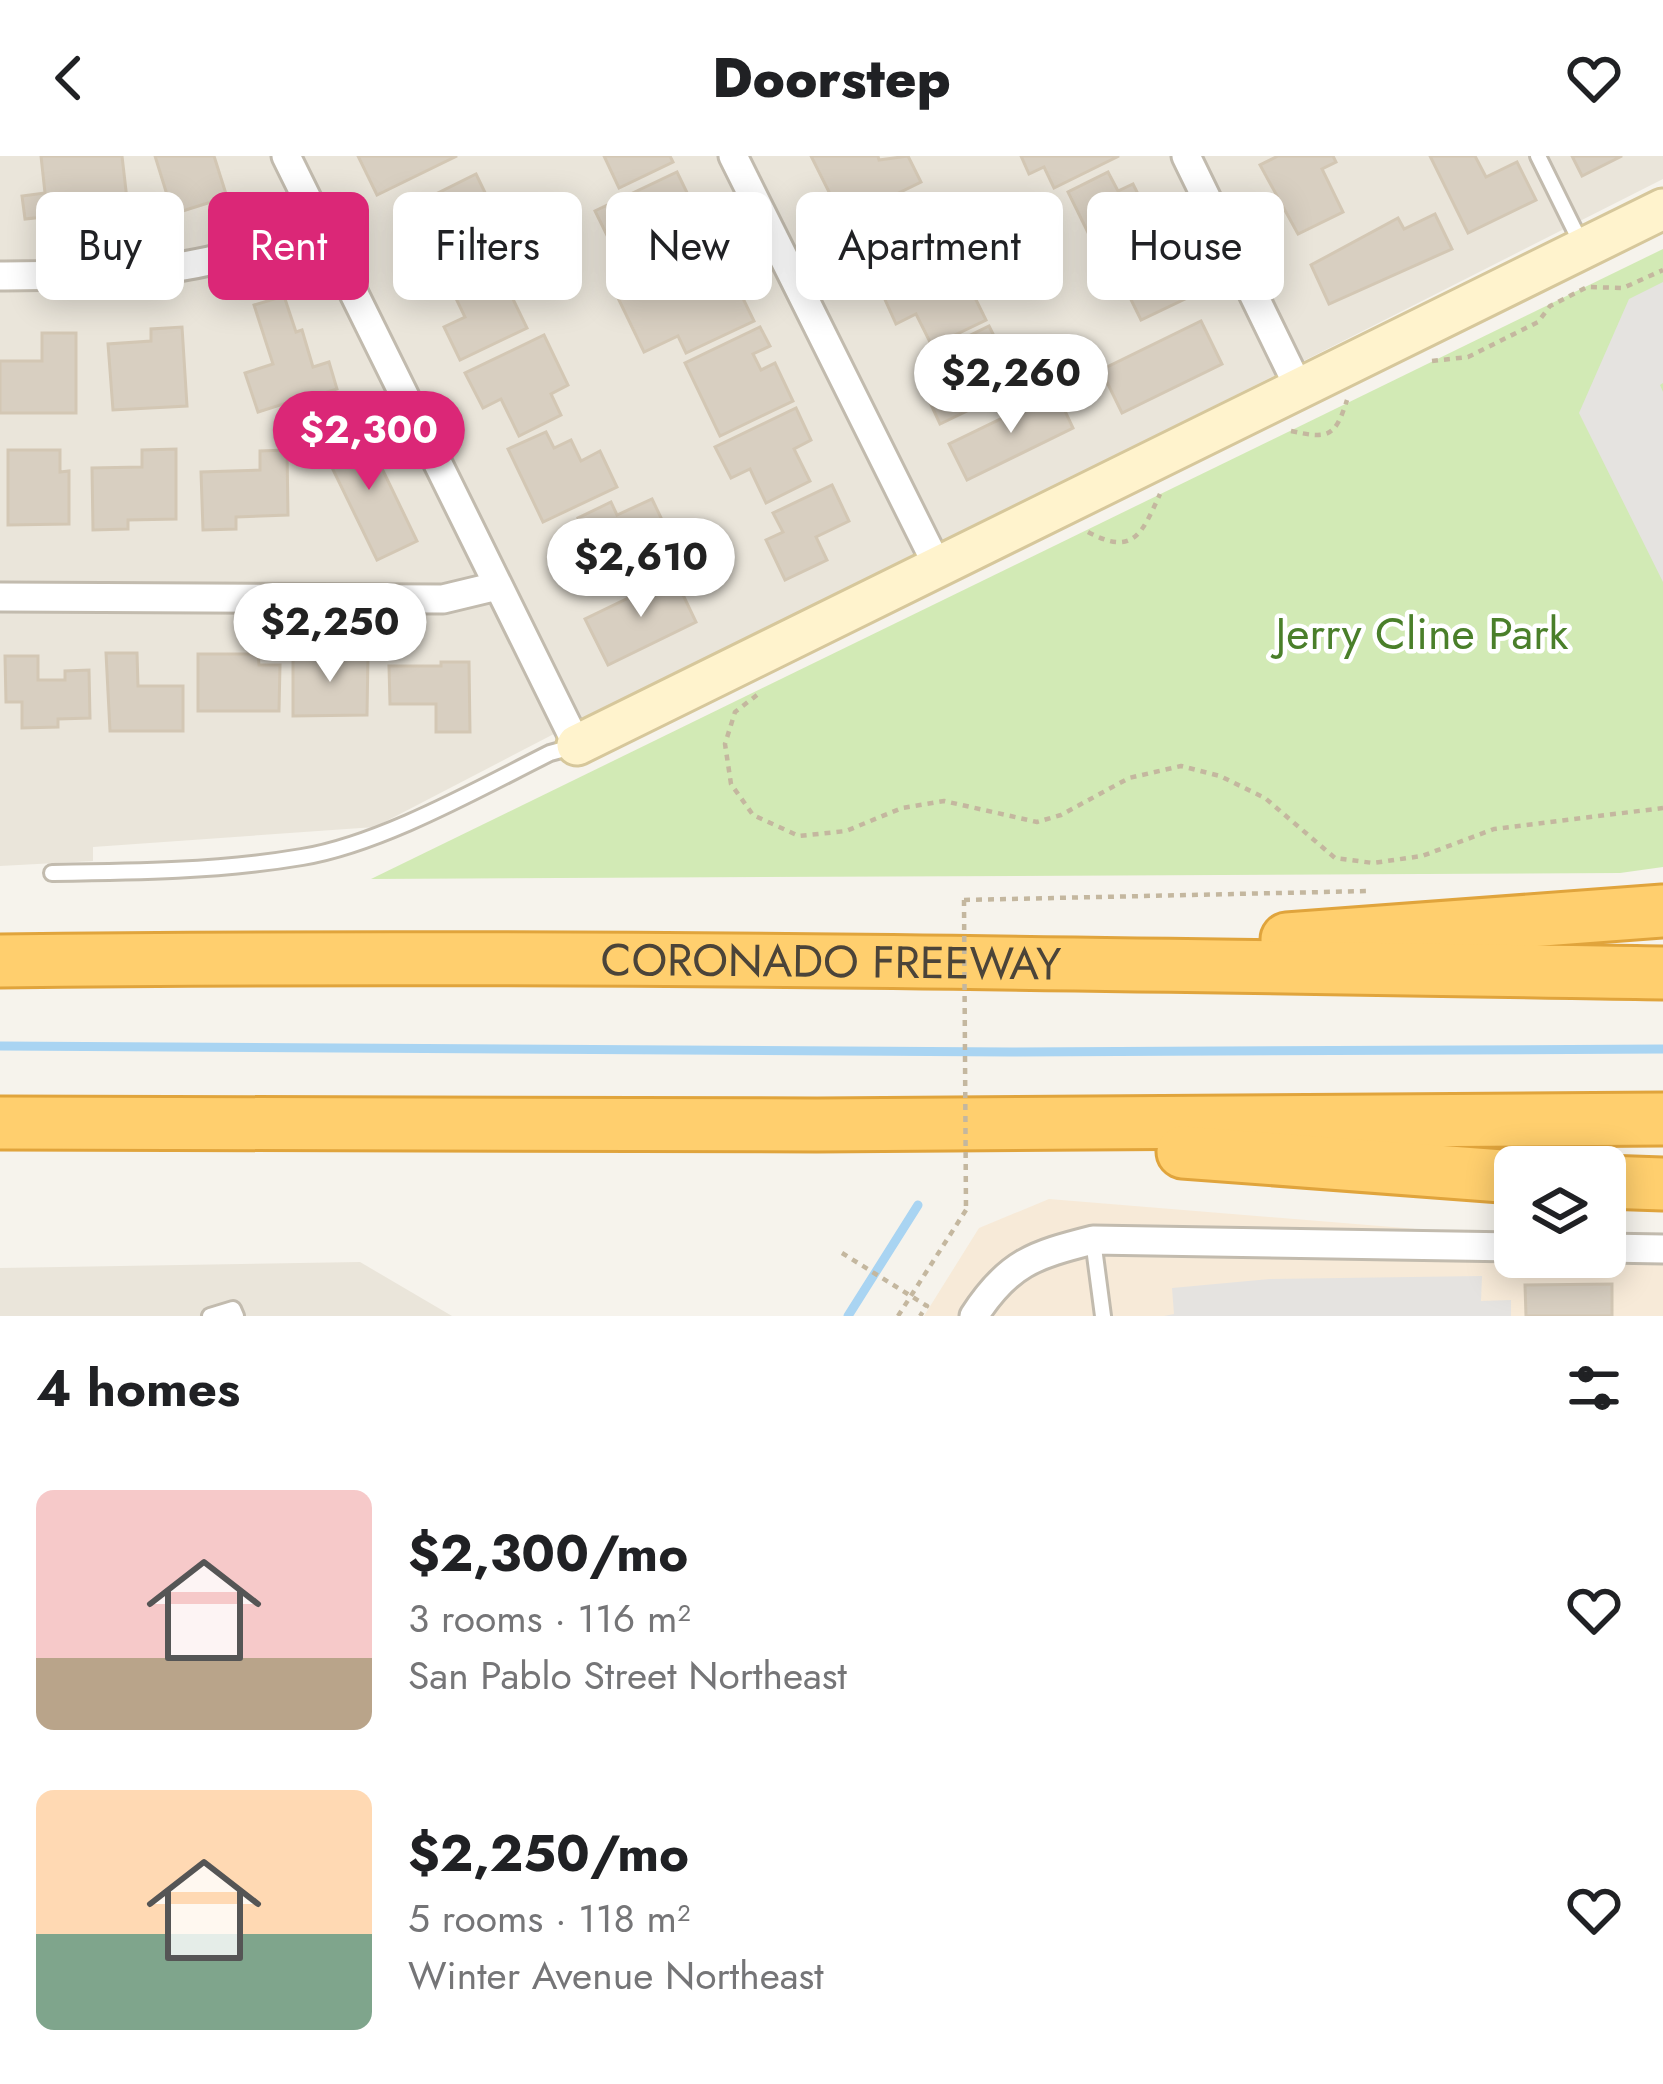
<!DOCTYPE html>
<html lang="en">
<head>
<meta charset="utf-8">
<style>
  body { margin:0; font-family:Jost,sans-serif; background:#f2f2f2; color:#202124; height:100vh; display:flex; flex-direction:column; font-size:45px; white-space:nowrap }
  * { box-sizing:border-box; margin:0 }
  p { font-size:39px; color:#757577 }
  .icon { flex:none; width:66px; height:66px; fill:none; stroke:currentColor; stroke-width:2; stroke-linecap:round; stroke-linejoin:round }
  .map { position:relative; height:1160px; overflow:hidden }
  .panel { display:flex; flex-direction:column; background:#fff; flex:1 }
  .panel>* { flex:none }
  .top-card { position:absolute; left:36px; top:36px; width:1593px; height:108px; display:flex; gap:24px }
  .buttons { position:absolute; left:1494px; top:990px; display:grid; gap:24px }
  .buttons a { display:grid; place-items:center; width:132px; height:132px; border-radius:18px; background:#fff; box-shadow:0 6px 30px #0003; font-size:60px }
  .price { position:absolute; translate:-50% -102px; padding:0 27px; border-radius:42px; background:#fff; color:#222; font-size:39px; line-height:78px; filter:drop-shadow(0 3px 6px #0008) }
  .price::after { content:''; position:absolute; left:50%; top:72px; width:36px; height:27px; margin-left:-18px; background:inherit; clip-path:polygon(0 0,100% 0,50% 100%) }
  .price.selected { background:#db2777; color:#fff }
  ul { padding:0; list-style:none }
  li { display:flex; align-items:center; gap:36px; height:300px; padding:0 36px }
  li span { display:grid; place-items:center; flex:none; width:336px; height:240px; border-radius:18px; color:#555 }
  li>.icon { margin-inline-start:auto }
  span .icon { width:144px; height:144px; fill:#fffc; stroke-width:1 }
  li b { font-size:51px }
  h2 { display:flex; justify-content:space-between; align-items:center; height:144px; padding:0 36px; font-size:51px }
  .pill { padding:0 42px; border-radius:18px; background:#fff; box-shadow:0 6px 30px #0003; font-size:42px; line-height:108px }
  .pill.selected { background:#db2777; color:#fff }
  header { display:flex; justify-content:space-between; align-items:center; height:156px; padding:0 36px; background:#fff; font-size:54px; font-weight:800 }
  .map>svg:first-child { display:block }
  .residential { fill:#eae5da }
  .commercial { fill:#f7ead8 }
  .green { fill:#d2eab5 }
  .parking { fill:#e5e3e0 }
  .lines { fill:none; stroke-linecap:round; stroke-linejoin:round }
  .stream { stroke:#a9d4f2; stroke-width:9 }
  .building { fill:#d8cfc1; stroke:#d3c7b4; stroke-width:3 }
  .lane-casing { stroke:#c2bbae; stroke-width:20 }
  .street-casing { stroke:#c2bbae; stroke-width:33 }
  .secondary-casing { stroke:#d6c79b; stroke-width:45 }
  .highway-casing { stroke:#e0a43c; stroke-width:57 }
  .path { stroke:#c4b79f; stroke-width:4.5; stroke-dasharray:6 6; stroke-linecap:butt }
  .lane { stroke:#fff; stroke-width:14 }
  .street { stroke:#fff; stroke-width:27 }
  .secondary { stroke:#fff3cd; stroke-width:39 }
  .highway { stroke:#ffcf6e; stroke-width:51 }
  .path-bridge { stroke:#c4b79f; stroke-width:4.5; stroke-dasharray:6 6; stroke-linecap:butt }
  .labels { text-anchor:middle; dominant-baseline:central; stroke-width:9; stroke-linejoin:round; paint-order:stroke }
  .park-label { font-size:45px; fill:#4a7f2a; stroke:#fff }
  .street-label { font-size:45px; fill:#4b4439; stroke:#fff }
</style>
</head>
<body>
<header><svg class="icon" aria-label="back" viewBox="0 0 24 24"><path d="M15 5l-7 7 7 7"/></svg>Doorstep<svg class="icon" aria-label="heart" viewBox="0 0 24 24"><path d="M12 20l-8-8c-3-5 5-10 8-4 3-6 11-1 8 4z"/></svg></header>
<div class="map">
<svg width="1663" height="1160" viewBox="0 0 1663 1160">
  <rect width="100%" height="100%" fill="#f6f3ec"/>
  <!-- residential -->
  <g class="residential">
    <path d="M0,0H1663V23L754,483L602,553L375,671L93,691V705L0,710Z"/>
    <path d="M360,1106L452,1160H0V1112Z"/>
  </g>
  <!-- commercial -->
  <path class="commercial" d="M1049,1043L1515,1081V1101H1605L1663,1093V1160H924L979,1072Z"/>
  <!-- green -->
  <path class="green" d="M1663,93V711L1620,717L371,723Z"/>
  <!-- parking -->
  <g class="parking">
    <path d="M1663,126V227L1660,229L1663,236V426L1579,257L1629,143Z"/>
    <path d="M1482,1120L1481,1145L1511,1144V1160H1164L1174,1158L1172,1132L1270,1123Z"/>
  </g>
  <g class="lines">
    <!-- stream -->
    <g class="stream">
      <path d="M0,890L1011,896L1663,893"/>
      <path d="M848,1160L918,1049"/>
    </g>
  </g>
  <!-- building -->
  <g class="building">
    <path d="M41,0H122L128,52L25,63L22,40L45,37Z"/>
    <path d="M155,0H214L227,41L173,58Z"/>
    <path d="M358,0H457L377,39Z"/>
    <path d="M604,0H670L673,6L619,32Z"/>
    <path d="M811,0H878L879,4L908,0L921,26L843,64Z"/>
    <path d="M1021,0H1119L1054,32L1044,11L1029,18Z"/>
    <path d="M1278,0H1333L1336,6L1322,13L1343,56L1298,78L1260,9Z"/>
    <path d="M1430,0H1475L1486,21L1517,6L1536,44L1468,77Z"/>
    <path d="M1572,0H1622L1582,20Z"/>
    <path d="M677,16L693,49L665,63L683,100L630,126L595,55Z"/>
    <path d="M1108,16L1118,35L1133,28L1154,70L1098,97L1068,36Z"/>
    <path d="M476,18L508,84L429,122L414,92L447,76L430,41Z"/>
    <path d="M895,48L924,107L875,131L846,71Z"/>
    <path d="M1435,58L1452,93L1329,148L1311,109L1398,62L1404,73Z"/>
    <path d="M1161,84L1189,141L1141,164L1113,107Z"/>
    <path d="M520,92L535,125L510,137L527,172L460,204L444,171L465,161L448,126Z"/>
    <path d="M719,93L754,165L686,197L678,180L644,196L618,142Z"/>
    <path d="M955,101L986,164L932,190L916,158L896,168L882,137Z"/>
    <path d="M284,140L296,176L302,174L313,211L329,206L337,233L318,239L322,251L288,262L283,248L258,256L245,217L273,208L254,149Z"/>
    <path d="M1201,165L1222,208L1122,257L1101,214Z"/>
    <path d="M989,170L1007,206L993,213L1004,237L940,268L927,240L950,229L934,197Z"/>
    <path d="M182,171L187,250L113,254L108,188L151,185V173Z"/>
    <path d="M760,171L770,190L753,198L761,214L775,207L793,245L720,280L685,207Z"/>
    <path d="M42,177H76V257H0V205H42Z"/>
    <path d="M544,179L568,229L551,238L561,259L519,280L501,243L483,252L465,217Z"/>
    <path d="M1056,236L1073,272L967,324L949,288Z"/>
    <path d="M796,252L811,284L794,293L810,325L766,347L750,313L731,322L715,291Z"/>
    <path d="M361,269L417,385L377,404L321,289Z"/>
    <path d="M546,276L554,292L571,284L581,305L600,295L617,331L543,366L508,293Z"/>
    <path d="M176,293V363L128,364V373L93,374L92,312L142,311V294Z"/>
    <path d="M8,294H60V316L69,315V368L8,369Z"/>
    <path d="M287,294L288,359L236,361V373L203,374L201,316L260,314V295Z"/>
    <path d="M832,329L849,365L816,381L827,404L785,424L766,384L783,376L773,357Z"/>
    <path d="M652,343L676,393L607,425L599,407L564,424L551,396L586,379L578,362L611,346L617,359Z"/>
    <path d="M674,420L696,466L608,509L585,463Z"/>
    <path d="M106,497H137L138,530H183V575H110Z"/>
    <path d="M198,498H258L259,509H280L279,555H198Z"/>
    <path d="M293,499H368L367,559L293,560Z"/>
    <path d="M5,500H38V524H65V515L89,514L90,562L58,563V571L22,572V546H6Z"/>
    <path d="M441,506H469L470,576H436V548H390L389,510H441Z"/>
    <path d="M1612,1128V1160H1526L1525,1129Z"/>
  </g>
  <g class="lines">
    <defs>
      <g id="lane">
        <path d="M1538,0L1581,87"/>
        <path d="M52,717C134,716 220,715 302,701C381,688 478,633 550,597L572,591"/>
        <path d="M1093,1084L1103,1160"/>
        <path d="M210,1160L233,1153L236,1160"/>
      </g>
      <g id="street">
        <path d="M286,0L577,589"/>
        <path d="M733,0L939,413"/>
        <path d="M1186,0L1299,232"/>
        <path d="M0,120C85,119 168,121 249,94C272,86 295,72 316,62"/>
        <path d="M0,441L443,443L497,430"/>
        <path d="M1605,1092L1663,1093"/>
        <path d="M974,1160C1008,1107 1034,1099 1093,1084L1515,1091"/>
      </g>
      <path id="secondary" d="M577,589L1663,53"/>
      <g id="highway">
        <path d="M1287,783L1663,755"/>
        <path id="s1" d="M0,805C554,798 1109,808 1663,817"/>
        <path d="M0,967L817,969L1663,963"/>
        <path d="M1183,996L1515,1021"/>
        <path d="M1605,1026L1663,1028"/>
      </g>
    </defs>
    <!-- lane casing -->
    <use href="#lane" class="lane-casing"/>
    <!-- street casing -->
    <use href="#street" class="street-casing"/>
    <!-- secondary casing -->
    <use href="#secondary" class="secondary-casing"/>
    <!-- highway casing -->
    <use href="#highway" class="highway-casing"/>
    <!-- path -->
    <g class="path">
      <path d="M1432,205L1468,201L1538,166L1550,150L1587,131L1623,132L1663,114"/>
      <path d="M1291,275C1328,283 1335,282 1347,244"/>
      <path d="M1088,376C1134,401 1142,377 1160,338"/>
      <path d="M757,539L735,556L725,588L731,628L753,659L799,680L846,675L902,652L944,645L1037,666L1061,659L1129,622L1181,610L1220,620L1265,642L1335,702L1373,707L1422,700L1494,673L1663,652"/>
      <path d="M964,744L1369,735"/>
      <path d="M842,1097L927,1150L920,1160"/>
      <path d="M898,1160L966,1054"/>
    </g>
    <!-- lane -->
    <use href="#lane" class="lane"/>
    <!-- street -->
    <use href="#street" class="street"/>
    <!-- secondary -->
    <use href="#secondary" class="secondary"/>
    <!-- highway -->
    <use href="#highway" class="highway"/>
    <!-- path-bridge -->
    <path class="path-bridge" d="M964,744L966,1054"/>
  </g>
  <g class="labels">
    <!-- park labels -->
    <g class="park-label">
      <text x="1422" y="477">Jerry Cline Park</text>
    </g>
    <!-- street labels -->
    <g class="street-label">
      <text stroke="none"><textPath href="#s1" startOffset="831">CORONADO FREEWAY</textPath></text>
    </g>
  </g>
</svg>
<div class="buttons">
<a><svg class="icon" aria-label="layers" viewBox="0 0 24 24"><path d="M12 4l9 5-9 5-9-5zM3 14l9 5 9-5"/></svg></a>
</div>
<b class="price" style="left:1011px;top:280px">$2,260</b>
<b class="price selected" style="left:369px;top:337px">$2,300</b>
<b class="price" style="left:641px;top:464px">$2,610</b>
<b class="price" style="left:330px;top:529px">$2,250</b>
<div class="top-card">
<a class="pill">Buy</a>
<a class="pill selected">Rent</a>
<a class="pill">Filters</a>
<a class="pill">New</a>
<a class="pill">Apartment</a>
<a class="pill">House</a>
</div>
</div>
<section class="panel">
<h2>4 homes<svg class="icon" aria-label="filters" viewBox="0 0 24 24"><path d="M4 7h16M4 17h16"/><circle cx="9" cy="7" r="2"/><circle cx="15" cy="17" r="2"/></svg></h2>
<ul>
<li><span style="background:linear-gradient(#f6c9c9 70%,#b9a48a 0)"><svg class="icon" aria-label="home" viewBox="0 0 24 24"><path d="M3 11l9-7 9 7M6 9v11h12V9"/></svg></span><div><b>$2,300/mo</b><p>3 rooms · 116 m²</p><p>San Pablo Street Northeast</p></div><svg class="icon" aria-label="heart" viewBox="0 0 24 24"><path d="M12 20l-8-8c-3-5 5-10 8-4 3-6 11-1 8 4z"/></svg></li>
<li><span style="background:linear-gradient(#ffd9b3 60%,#7fa58c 0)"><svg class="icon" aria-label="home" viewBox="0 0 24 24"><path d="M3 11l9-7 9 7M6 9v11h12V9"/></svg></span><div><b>$2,250/mo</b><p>5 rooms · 118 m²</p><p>Winter Avenue Northeast</p></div><svg class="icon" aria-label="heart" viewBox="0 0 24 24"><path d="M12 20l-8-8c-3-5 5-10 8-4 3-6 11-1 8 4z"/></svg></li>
</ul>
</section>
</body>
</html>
